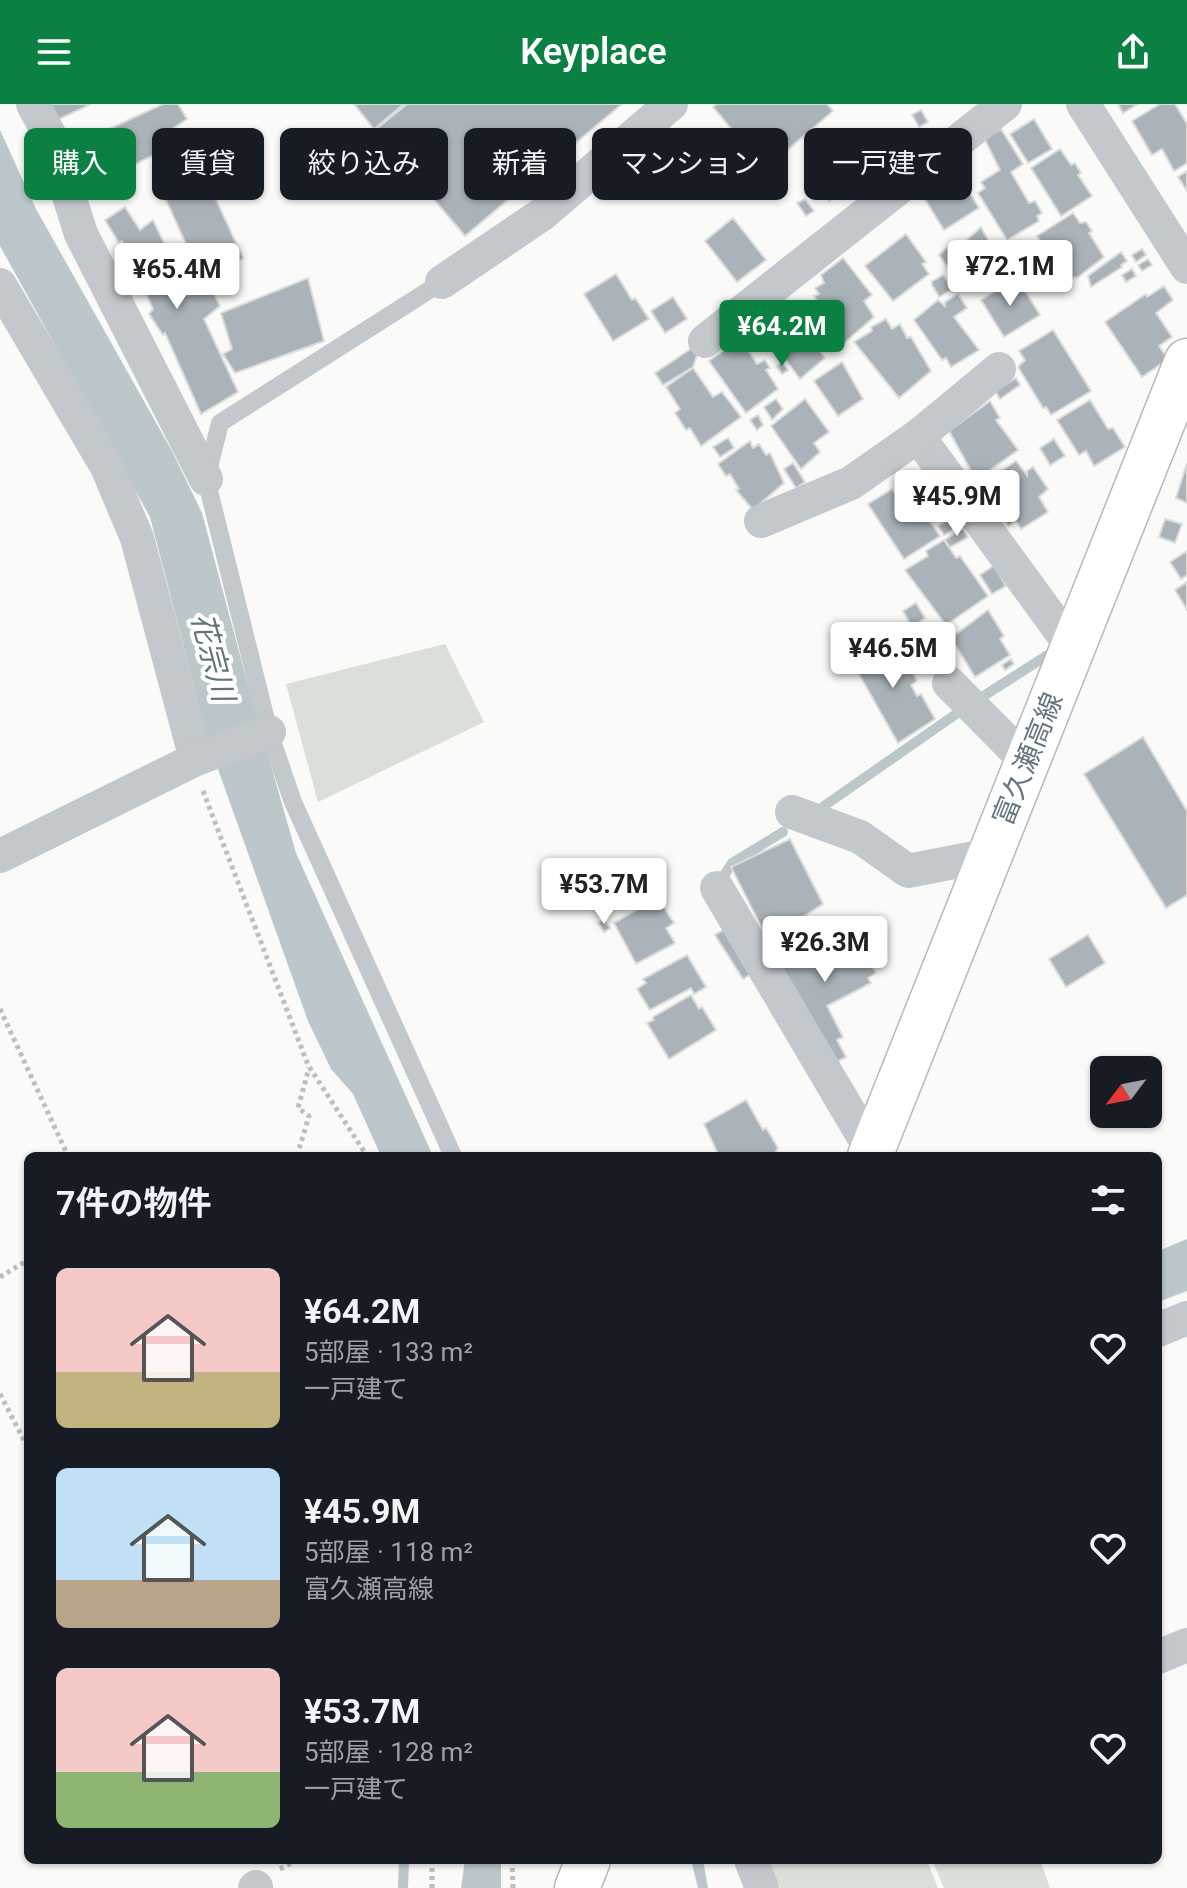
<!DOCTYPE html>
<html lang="ja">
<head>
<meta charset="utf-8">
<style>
  body { margin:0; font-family:Roboto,"Noto Sans JP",sans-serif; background:#20242c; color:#f1f3f6; height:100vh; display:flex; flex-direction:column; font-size:30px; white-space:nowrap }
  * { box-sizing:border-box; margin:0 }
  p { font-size:26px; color:#9ea1a6 }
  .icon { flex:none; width:44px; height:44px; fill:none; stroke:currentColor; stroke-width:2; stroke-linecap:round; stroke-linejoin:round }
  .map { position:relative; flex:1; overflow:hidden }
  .sheet { position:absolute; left:24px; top:1048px; width:1138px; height:712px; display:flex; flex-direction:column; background:#171b24; border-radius:12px; box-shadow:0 2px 6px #0004 }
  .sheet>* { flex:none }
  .banner { position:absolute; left:24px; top:24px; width:1140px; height:72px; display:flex; gap:16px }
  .needle { width:52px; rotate:238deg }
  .buttons { position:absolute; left:1090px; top:952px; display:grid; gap:16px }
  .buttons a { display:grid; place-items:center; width:72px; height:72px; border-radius:12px; background:#171b24; box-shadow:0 2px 6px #0004; font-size:40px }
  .price { position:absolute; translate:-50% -68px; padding:0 18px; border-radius:8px; background:#fff; color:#222; font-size:26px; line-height:52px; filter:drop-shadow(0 2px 4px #0008) }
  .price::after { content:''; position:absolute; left:50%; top:48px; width:24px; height:18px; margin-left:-12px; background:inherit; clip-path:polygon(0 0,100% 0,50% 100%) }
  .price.on { background:#0b8043; color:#fff }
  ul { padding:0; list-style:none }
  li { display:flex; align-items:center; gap:24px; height:200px; padding:0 32px }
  li span { display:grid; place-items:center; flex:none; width:224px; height:160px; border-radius:12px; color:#555 }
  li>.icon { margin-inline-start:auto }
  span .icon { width:96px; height:96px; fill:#fffc; stroke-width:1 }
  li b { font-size:34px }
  h2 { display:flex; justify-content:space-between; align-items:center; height:96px; padding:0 32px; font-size:34px }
  .tag { padding:0 28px; border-radius:12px; background:#171b24; box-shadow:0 2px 6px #0004; font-size:28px; line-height:72px }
  .tag.on { background:#0b8043; color:#fff }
  header { display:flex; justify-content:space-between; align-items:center; height:104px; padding:0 32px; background:#0b8043; color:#fff; font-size:36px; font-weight:600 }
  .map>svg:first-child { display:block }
  .green { fill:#dadfd7 }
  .water { fill:#bbc7cb }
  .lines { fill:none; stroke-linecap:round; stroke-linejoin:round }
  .stream { stroke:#bbc7cb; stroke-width:10 }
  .building { fill:#aab3b9; stroke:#dcdcda; stroke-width:2 }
  .secondary-casing { stroke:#b3babf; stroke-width:47 }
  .path { stroke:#bbbfc2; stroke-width:5; stroke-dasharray:4 4; stroke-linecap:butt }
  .lane { stroke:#c3c8cc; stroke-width:18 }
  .street { stroke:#c3c8cc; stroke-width:34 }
  .secondary { stroke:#fff; stroke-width:44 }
  .labels { text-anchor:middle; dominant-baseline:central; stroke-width:8; stroke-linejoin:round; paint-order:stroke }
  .street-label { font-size:28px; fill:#657683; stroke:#fff }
  .water-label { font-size:30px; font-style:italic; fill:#60757c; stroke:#fff }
</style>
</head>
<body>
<header><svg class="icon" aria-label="menu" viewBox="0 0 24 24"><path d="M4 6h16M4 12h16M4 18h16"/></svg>Keyplace<svg class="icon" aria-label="share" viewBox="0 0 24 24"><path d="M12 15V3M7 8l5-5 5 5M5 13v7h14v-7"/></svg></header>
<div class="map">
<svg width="1187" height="1784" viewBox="0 0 1187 1784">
  <rect width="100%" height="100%" fill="#fafaf8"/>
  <!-- green -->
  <g class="green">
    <path d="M445,540L484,618L318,698L286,580Z"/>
    <path d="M767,1756H927L938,1784H780Z"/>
    <path d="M932,1756H1040L1050,1784H944Z"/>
  </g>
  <!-- water -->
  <g class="water">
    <path d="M0,26L36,105L172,347L202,409L245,570L296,749L433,1052H381L353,990L331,965L308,917L209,640L150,413L0,142Z"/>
    <path d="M1187,1135V1187L1158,1198V1147Z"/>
    <path d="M465,1756H501V1784H461Z"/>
    <path d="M691,1756H703L708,1784H698Z"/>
  </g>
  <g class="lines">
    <!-- stream -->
    <g class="stream">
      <path d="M982,593L1054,547"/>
      <path d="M824,702L959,608"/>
      <path d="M722,775L732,759L783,728"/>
      <path d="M403,1784L404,1756"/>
    </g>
  </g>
  <!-- building -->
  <g class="building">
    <path d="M45,0H91L53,18Z"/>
    <path d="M163,0H178L187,15L169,27L176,40L85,85L66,45Z"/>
    <path d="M354,0H404L374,25Z"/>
    <path d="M407,0H622L465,132L375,26Z"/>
    <path d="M717,0H827L833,7L765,65L713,3Z"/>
    <path d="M1118,0H1138L1123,9Z"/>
    <path d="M1160,0H1175L1187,20V59L1174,67L1162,45L1152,51L1132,17Z"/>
    <path d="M921,6L928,18L919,23L912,11Z"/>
    <path d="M1034,15L1052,45L1028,59L1010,30Z"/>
    <path d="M1001,25L1023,60L1011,68L1029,99L1035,97L1042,109L1037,112L1039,117L1007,136L978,89L985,84L981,78L1000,66L984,34Z"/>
    <path d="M701,32L729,71L700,93L672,53Z"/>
    <path d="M1060,45L1071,61L1075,59L1081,69L1078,71L1092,92L1061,112L1031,64Z"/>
    <path d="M201,63L243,154L203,177L160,83Z"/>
    <path d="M956,67L979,104L944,126L921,89Z"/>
    <path d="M1187,67V87L1178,73Z"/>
    <path d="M827,81L835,93L829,97L821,85Z"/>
    <path d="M805,95L814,107L806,112L797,99Z"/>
    <path d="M125,103L140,126L153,116L189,191L208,178L220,202L204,215L238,288L201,310L165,229L163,231L149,210L153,205L122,137L119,139L105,116Z"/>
    <path d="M1073,109L1080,119L1086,118L1092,127L1089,129L1104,153L1077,174L1074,173L1065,178L1037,132Z"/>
    <path d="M733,114L766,156L737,178L705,137Z"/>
    <path d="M981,123L996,151L960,180L939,151L954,137L959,143Z"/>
    <path d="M906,130L926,158L922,160L929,170L893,197L865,162Z"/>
    <path d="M1142,145L1146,151L1136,158L1132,151Z"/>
    <path d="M1121,148L1127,157L1121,161L1122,163L1091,183L1088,172Z"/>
    <path d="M843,154L872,191L864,197L874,213L844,239L828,207L824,208L814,192L819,190L815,184L824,179L821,171Z"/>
    <path d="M1148,155L1152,161L1142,167L1138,161Z"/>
    <path d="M1132,165L1136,172L1126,178L1122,171Z"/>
    <path d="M616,170L632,196L635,194L649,215L613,237L584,190Z"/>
    <path d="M943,171L953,185L939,193L932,181V177Z"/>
    <path d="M308,174L324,237L235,269L223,250L232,245L221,209Z"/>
    <path d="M1017,174L1040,211L1004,233L981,196Z"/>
    <path d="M1164,182L1173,196L1156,209L1172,233L1159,242L1168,255L1142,273L1105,218L1146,190L1147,193Z"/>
    <path d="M958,190L967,204L954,213L979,246L951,263L946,254L942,256L914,216L938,196L945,202V198Z"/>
    <path d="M673,193L687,215L665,229L651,207Z"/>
    <path d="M793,212L797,218L805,213L811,224L805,228L825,254L800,275L767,230Z"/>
    <path d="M886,215L892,225L900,220L907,234L911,233L931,267L899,294L854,238L872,227L871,223Z"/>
    <path d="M752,220L765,239L755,245L743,225Z"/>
    <path d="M1053,226L1091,287L1051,311L1046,303L1043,304L1018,263L1025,256L1019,247Z"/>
    <path d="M740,234L757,260L765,256L770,264L766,266L778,285L746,309L709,257Z"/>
    <path d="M692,244L697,251L693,263L663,281L655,269Z"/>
    <path d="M782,258L788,266L782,270L777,262Z"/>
    <path d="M842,258L863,295L838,312L814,277Z"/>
    <path d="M693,264L713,293L722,288L741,313L701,342L690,324L686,326L675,309L680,305L666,283Z"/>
    <path d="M1016,274L1020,281L1000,295L995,287Z"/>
    <path d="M776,295L783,305L772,316L764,303Z"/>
    <path d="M805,295L829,328L814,339L820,348L801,365L771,322Z"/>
    <path d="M1090,296L1108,325L1113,324L1125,343L1094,362L1086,347L1079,351L1057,316Z"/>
    <path d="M990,297L1000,314L996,316L1018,346L976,376L949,327Z"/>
    <path d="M758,311L763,321L757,326L750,316Z"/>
    <path d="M728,334L734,344L720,353L713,343Z"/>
    <path d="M1054,335L1065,352L1050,361L1040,344Z"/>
    <path d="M750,337L753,344L759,340L766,351L770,349L784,379L753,406L736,386L739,385L730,370L726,372L718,360Z"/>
    <path d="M1016,357L1027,371V367L1033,363L1048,385L1039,393L1048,408L1021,425L1016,417L1008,422L981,381Z"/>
    <path d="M793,359L805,378L796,384L784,365Z"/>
    <path d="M1187,359V399L1176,394Z"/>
    <path d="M892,385L896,391L903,387L907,395L912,392L940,432L904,455L868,400Z"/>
    <path d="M956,411L961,420L944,431L938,422Z"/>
    <path d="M1165,415L1182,420L1175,439L1159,433Z"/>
    <path d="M963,424L968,433L950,443L945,436Z"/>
    <path d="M944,436L956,454L960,452L988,492L946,521L905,466L928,452L926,447Z"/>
    <path d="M1187,447V471L1181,475L1170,458Z"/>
    <path d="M994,462L1006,482L992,490L980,471Z"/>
    <path d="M1187,478V506L1175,486Z"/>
    <path d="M916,499L925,514L912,523L903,507Z"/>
    <path d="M988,506L1004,532L1000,535L1010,551L975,573L951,534Z"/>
    <path d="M887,536L895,550L901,546L917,577L911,581L917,592L921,590L935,615L898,639L851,556Z"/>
    <path d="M1011,555L1014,560L1005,566L1002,561Z"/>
    <path d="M1143,633L1187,707V791L1166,804L1084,670Z"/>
    <path d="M790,735L823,800L800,815L803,822L770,840L731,763Z"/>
    <path d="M658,794L674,819L666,824L675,839L636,860L614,819Z"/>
    <path d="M604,815L610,824L604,828L598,819Z"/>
    <path d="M728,823L756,867L743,875L715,831Z"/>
    <path d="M854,825L858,832L854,835L876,869L868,874L871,879L827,902L843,933L837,936L846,953L829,962L774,854L789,845L791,849L826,831L831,839Z"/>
    <path d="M1088,831L1105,859L1066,883L1049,855Z"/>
    <path d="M687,851L706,883L694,890L691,884L650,906L637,885L646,879L643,875Z"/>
    <path d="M691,891L699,905L702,903L716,926L669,955L647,919L654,916L653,913Z"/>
    <path d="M746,996L763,1026L766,1024L778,1044L776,1047L779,1052H719L704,1020Z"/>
  </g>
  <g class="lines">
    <defs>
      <g id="secondary">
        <path d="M870,1052L1187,257"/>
        <path d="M577,1784L588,1756"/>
      </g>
    </defs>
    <!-- secondary casing -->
    <use href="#secondary" class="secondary-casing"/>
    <!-- path -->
    <g class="path">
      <path d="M203,687L308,961L367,1052"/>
      <path d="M0,905L68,1052"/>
      <path d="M297,1052L309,1012L298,1004L309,964"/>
      <path d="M0,1173L28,1156"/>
      <path d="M0,1290L28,1344"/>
      <path d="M512,1756L513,1784"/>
      <path d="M280,1765L297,1756"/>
      <path d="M432,1784V1756"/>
    </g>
    <!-- lane -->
    <path class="lane" d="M442,178L220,319L206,375L269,628L293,698L453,1052"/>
    <!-- street -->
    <g class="street">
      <path d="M33,0L50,32L81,130L206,375"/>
      <path d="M1083,0L1187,163"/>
      <path d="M442,178L541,111L671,0"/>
      <path d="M0,181L107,363L137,434L196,655"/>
      <path d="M705,237L1005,0"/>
      <path d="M918,332L1073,544"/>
      <path d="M761,417L851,379L918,332L999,265"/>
      <path d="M949,579L1027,658"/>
      <path d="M792,708L860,733L908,767L990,751"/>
      <path d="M0,752L196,655L269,628"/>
      <path d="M717,784L875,1052"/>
      <path d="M1158,1226L1187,1214"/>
      <path d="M1158,1553L1187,1541"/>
      <path d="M751,1756L762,1784"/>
      <path d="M255,1784L256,1783"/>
    </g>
    <!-- secondary -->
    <use href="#secondary" class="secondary"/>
  </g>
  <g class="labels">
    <!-- street labels -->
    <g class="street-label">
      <text transform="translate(1028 655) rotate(-68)">富久瀬高線</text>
    </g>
    <!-- water labels -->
    <g class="water-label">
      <text transform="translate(213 553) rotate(75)">花宗川</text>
    </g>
  </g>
</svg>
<div class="buttons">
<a><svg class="needle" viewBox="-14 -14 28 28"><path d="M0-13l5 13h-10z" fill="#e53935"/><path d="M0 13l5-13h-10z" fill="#9ea1a6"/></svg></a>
</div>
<b class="price" style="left:1010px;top:204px">¥72.1M</b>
<b class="price" style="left:177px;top:207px">¥65.4M</b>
<b class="price on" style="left:782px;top:264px">¥64.2M</b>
<b class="price" style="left:957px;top:434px">¥45.9M</b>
<b class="price" style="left:893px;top:586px">¥46.5M</b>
<b class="price" style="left:604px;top:822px">¥53.7M</b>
<b class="price" style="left:825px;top:880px">¥26.3M</b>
<div class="banner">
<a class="tag on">購入</a>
<a class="tag">賃貸</a>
<a class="tag">絞り込み</a>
<a class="tag">新着</a>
<a class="tag">マンション</a>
<a class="tag">一戸建て</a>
</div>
<section class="sheet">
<h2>7件の物件<svg class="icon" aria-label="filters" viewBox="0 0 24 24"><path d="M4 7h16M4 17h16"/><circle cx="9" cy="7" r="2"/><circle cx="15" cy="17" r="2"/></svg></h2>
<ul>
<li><span style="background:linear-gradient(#f6c9c9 65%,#c2b280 0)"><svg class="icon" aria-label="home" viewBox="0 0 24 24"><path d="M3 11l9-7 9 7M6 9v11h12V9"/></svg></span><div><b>¥64.2M</b><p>5部屋 · 133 m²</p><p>一戸建て</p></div><svg class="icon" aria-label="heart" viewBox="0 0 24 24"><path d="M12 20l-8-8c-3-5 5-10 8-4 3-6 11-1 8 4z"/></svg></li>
<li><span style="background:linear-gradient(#bfe0f5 70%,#b9a48a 0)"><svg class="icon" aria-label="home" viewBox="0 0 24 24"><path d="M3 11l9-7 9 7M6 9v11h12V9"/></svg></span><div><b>¥45.9M</b><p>5部屋 · 118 m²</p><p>富久瀬高線</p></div><svg class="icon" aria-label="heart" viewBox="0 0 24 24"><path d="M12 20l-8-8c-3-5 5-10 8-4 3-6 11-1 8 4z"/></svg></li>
<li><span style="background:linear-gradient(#f6c9c9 65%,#8fb573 0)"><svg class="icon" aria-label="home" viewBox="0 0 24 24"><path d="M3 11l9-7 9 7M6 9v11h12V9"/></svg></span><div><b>¥53.7M</b><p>5部屋 · 128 m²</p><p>一戸建て</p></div><svg class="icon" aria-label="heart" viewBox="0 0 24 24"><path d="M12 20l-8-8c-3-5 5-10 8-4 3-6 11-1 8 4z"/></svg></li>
</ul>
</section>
</div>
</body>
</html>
